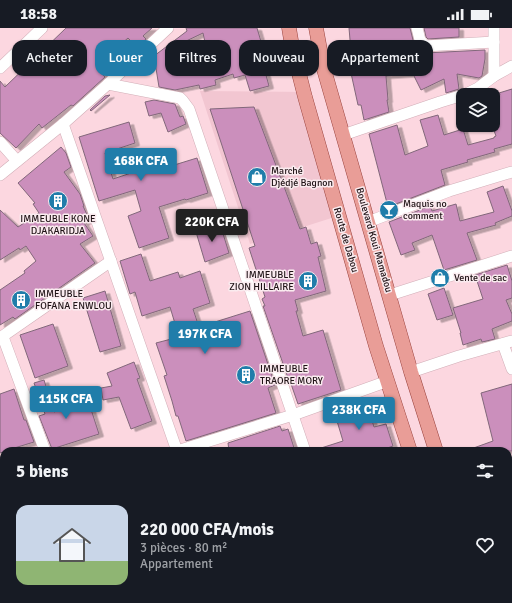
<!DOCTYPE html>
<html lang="fr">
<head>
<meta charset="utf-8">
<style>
  body { margin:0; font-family:Signika,sans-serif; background:#20242c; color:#f1f3f6; height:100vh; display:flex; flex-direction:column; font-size:15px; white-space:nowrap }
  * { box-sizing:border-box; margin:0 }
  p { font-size:13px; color:#9ea1a6 }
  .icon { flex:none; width:22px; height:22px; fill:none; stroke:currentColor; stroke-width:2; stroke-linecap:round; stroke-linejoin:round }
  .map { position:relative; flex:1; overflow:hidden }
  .details { position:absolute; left:0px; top:419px; width:512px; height:156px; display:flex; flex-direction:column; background:#171b24; border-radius:12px 12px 0 0; box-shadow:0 1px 3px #0004 }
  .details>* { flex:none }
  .guide { position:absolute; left:12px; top:12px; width:488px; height:36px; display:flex; gap:8px }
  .controls { position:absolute; left:456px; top:60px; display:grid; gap:8px }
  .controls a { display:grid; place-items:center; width:44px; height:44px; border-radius:8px; background:#171b24; box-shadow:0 1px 3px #0004; font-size:20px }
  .price { position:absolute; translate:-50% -34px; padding:0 9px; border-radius:4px; background:#207daa; color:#fff; font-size:13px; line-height:26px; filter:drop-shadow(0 1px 2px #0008) }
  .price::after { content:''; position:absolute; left:50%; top:24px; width:12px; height:9px; margin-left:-6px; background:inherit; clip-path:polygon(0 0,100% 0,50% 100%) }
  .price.on { background:#222; color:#fff }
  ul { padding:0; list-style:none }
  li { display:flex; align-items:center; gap:12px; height:100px; padding:0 16px }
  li+li { border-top:1px solid #363941 }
  li span { display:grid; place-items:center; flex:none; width:112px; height:80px; border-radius:12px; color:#555 }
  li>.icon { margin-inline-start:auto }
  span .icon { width:48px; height:48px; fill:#fffc; stroke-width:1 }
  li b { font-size:17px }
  h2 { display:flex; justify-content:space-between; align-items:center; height:48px; padding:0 16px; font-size:17px }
  .chip { padding:0 14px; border-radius:12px; background:#171b24; box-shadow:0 1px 3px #0004; font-size:14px; line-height:36px }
  .chip.on { background:#207daa; color:#fff }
  .status { display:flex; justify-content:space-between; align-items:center; height:28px; padding:0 20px; background:#171b24; direction:ltr }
  .status svg { height:11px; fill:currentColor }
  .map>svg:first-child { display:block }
  .built { fill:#f2c6d1 }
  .building { fill:#cb8fbc; stroke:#81677a; fill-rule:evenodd; filter:url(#shadow) }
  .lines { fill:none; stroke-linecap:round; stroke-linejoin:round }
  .minor-casing { stroke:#d2afb8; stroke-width:12 }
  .major-casing { stroke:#99423d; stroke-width:15 }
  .minor { stroke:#fff; stroke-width:11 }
  .major { stroke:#e99d97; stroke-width:14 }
  .labels { text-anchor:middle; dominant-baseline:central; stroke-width:3; stroke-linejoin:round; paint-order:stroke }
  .poi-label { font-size:10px; fill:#1f1316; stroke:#faebef; text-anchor:start }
  .street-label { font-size:10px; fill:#1f1316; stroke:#faebef }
</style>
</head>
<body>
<div class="status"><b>18:58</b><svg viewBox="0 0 49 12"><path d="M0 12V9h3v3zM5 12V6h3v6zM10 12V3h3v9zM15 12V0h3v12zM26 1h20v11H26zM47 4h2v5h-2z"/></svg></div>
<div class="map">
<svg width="512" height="575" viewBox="0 0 512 575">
  <defs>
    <filter id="shadow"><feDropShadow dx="4.5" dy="2.5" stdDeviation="0" flood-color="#0004"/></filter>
  </defs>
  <rect width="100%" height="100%" fill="#fcd7e0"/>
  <!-- built -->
  <path class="built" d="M200,63L309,64L344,186L250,216Z"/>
  <!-- building -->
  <g class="building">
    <path d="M66,0H152L143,8L146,11L137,19L128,10L111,25L117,32L102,46L105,49L73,78L71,77L42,100L39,96L16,120L0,105V53L5,59Z"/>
    <path d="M186,0H257L262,17L258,18L269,58L250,63L245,47L234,50L233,46L215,52L216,57L200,61L199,57L175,62L159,59L154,28L187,3ZM203,5L209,33L188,39L182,15Z"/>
    <path d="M349,0H410L414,16L420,23L425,25L485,22V31L482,48L479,50L457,46L459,61L446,65L444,51L421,62L413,46L386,48L388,72H387L389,84L364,92L361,77H358L349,36L352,35Z"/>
    <path d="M424,0H459V9L428,11L426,9Z"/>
    <path d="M512,61V116L494,121L495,124L467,132L468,134L441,142L445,157L388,179L369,106L397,97L405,127L428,118L420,92L438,87L444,107L463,101L468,117L494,110V109L496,108L493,100V69L500,67L499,65Z"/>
    <path d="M110,67L91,83L90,82L105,68Z"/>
    <path d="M154,72L175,76L180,89L183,88L186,96L168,104L161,85L149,88L145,74Z"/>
    <path d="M254,79L300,201L306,199L311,216L317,214L321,228L318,229L326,263L295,272L298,283H296L303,308L323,302L341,362L298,376L290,353H289L263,278H265L262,271L265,269L249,220L255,218L210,81Z"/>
    <path d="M129,94L135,115L105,125L113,151L143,141L144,142L170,134L171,138L197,130L208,165L186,172L185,171L159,179L169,210L139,220L128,188L141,183L135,162L99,173L79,109Z"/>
    <path d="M61,119L66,125L71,139L64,144L80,166L84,178H83L89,191L84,195L93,208L80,216L95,235L15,291L13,289L0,297V262L25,245L24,243L36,233L26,218L20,222L19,220L0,232V182L18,199L39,185L33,176L35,175L18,155Z"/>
    <path d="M503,158L512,183V188L495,195L496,197L467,205L477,232L444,242L432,207L412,215L415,222L401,227L389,194L430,178L432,183L456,176L460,193L494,184L487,164Z"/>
    <path d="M220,196L229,225L205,234L196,204Z"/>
    <path d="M141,226L150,253L178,244L180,250L200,243L210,275L193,281L199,299L250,283L275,357L268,360L276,385L186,413L178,388H176L172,373L164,348L167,347L156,315L179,309L170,279L142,288L135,264L130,266L120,233Z"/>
    <path d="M507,237L512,253V270L506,272L512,286V293L492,301L495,311L482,314L481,311L463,317L460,305H461L453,280L483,271L475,247Z"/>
    <path d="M444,260L453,287L437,292L428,266Z"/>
    <path d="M105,263L121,318L100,324L83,270Z"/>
    <path d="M53,296L68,338L35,350L20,307Z"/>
    <path d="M134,334L140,350L137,351L152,393L131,401L119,369L103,372L101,360L112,358L107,345Z"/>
    <path d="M44,352L54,384L88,372L99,406L52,421L39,388L45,386L34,355Z"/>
    <path d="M512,356V423H468V422L493,413L481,365Z"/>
    <path d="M14,361L24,392H26L34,414L11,421L0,425V366Z"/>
    <path d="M366,372L374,399L386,396L393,418L379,423H318V421L343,413L334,383Z"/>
    <path d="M280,398L282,403L288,401L295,423H229L228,415Z"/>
  </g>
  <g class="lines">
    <defs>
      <g id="minor">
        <path d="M417,0L420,12L425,18L494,14"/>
        <path d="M494,0V48"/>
        <path d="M0,40L42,0"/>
        <path d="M108,56L180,70L183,73L189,81L305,423"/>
        <path d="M464,67L478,60L494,48L512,38"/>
        <path d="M63,96L177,423"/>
        <path d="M343,107L440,74L463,67"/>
        <path d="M0,114L17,133"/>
        <path d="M0,147L63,96L108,56L168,0"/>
        <path d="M368,194L449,163L512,144"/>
        <path d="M390,267L512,228"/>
        <path d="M3,309L45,423"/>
        <path d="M0,310L111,233"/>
        <path d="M503,316L512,341"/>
        <path d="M411,344L459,328L512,313"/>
        <path d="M177,423L293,387L388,353"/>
        <path d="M0,488L4,487"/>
        <path d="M227,571L229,575"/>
        <path d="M354,571L355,575"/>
        <path d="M104,575L117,571"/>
      </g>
      <g id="major">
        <path d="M289,0L292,18L305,69L376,318L410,423"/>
        <path d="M316,0L323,38L411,344L436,423"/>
        <path d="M456,571L457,575"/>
        <path d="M481,571L483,575"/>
      </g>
    </defs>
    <!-- minor casing -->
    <use href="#minor" class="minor-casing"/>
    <!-- major casing -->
    <use href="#major" class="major-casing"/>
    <!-- minor -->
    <use href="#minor" class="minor"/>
    <!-- major -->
    <use href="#major" class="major"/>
  </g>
  <!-- icons -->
  <defs>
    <symbol id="shop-disc" viewBox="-11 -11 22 22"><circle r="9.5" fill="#207daa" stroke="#faebef"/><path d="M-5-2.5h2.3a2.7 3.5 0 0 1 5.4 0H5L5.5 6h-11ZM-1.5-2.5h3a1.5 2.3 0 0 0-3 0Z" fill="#fff"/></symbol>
    <symbol id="building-disc" viewBox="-11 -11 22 22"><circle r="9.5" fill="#207daa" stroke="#faebef"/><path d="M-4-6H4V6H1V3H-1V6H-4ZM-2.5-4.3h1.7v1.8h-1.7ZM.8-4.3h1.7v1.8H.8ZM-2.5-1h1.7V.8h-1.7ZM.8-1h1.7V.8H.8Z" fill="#fff"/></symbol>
    <symbol id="bar-disc" viewBox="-11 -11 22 22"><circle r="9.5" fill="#207daa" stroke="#faebef"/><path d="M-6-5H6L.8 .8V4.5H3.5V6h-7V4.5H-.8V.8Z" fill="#fff"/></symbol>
  </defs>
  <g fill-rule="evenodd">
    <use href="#shop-disc" x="246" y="138" width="22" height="22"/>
    <use href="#building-disc" x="47" y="162" width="22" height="22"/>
    <use href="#bar-disc" x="378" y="171" width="22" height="22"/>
    <use href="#shop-disc" x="429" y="239" width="22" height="22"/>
    <use href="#building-disc" x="297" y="242" width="22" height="22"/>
    <use href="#building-disc" x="10" y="261" width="22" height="22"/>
    <use href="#building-disc" x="235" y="336" width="22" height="22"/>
  </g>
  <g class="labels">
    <!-- poi labels -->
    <g class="poi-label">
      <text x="271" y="143">Marché<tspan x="271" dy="12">Djédjé Bagnon</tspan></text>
      <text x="403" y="176">Maquis no<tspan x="403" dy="12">comment</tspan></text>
      <text x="58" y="191" text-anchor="middle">IMMEUBLE KONE<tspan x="58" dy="12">DJAKARIDJA</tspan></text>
      <text x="294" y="247" text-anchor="end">IMMEUBLE<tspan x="294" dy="12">ZION HILLAIRE</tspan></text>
      <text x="454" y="250">Vente de sac</text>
      <text x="35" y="266">IMMEUBLE<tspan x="35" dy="12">FOFANA ENWLOU</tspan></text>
      <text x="260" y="341">IMMEUBLE<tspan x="260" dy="12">TRAORE MORY</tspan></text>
    </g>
    <!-- street labels -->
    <g class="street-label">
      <text transform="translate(346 212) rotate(74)">Route de Dabou</text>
      <text transform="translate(374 212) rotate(74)">Boulevard Koui Mamadou</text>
    </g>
  </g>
</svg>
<div class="controls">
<a><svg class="icon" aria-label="layers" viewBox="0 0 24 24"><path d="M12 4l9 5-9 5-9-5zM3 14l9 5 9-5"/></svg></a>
</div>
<b class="price" style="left:141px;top:154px">168K CFA</b>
<b class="price on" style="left:212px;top:215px">220K CFA</b>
<b class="price" style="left:205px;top:327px">197K CFA</b>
<b class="price" style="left:66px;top:392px">115K CFA</b>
<b class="price" style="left:359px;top:403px">238K CFA</b>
<div class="guide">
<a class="chip">Acheter</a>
<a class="chip on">Louer</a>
<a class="chip">Filtres</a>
<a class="chip">Nouveau</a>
<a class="chip">Appartement</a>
</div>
<section class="details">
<h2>5 biens<svg class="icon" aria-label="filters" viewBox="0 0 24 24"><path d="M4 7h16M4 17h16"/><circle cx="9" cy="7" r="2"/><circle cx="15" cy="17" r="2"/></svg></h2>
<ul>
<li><span style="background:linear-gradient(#c9d6e8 70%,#8fb573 0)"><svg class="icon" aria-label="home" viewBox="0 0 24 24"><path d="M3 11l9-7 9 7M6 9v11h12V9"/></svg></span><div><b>220 000 CFA/mois</b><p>3 pièces · 80 m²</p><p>Appartement</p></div><svg class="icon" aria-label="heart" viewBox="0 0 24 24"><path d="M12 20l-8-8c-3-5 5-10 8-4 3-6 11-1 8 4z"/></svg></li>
</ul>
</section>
</div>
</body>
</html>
